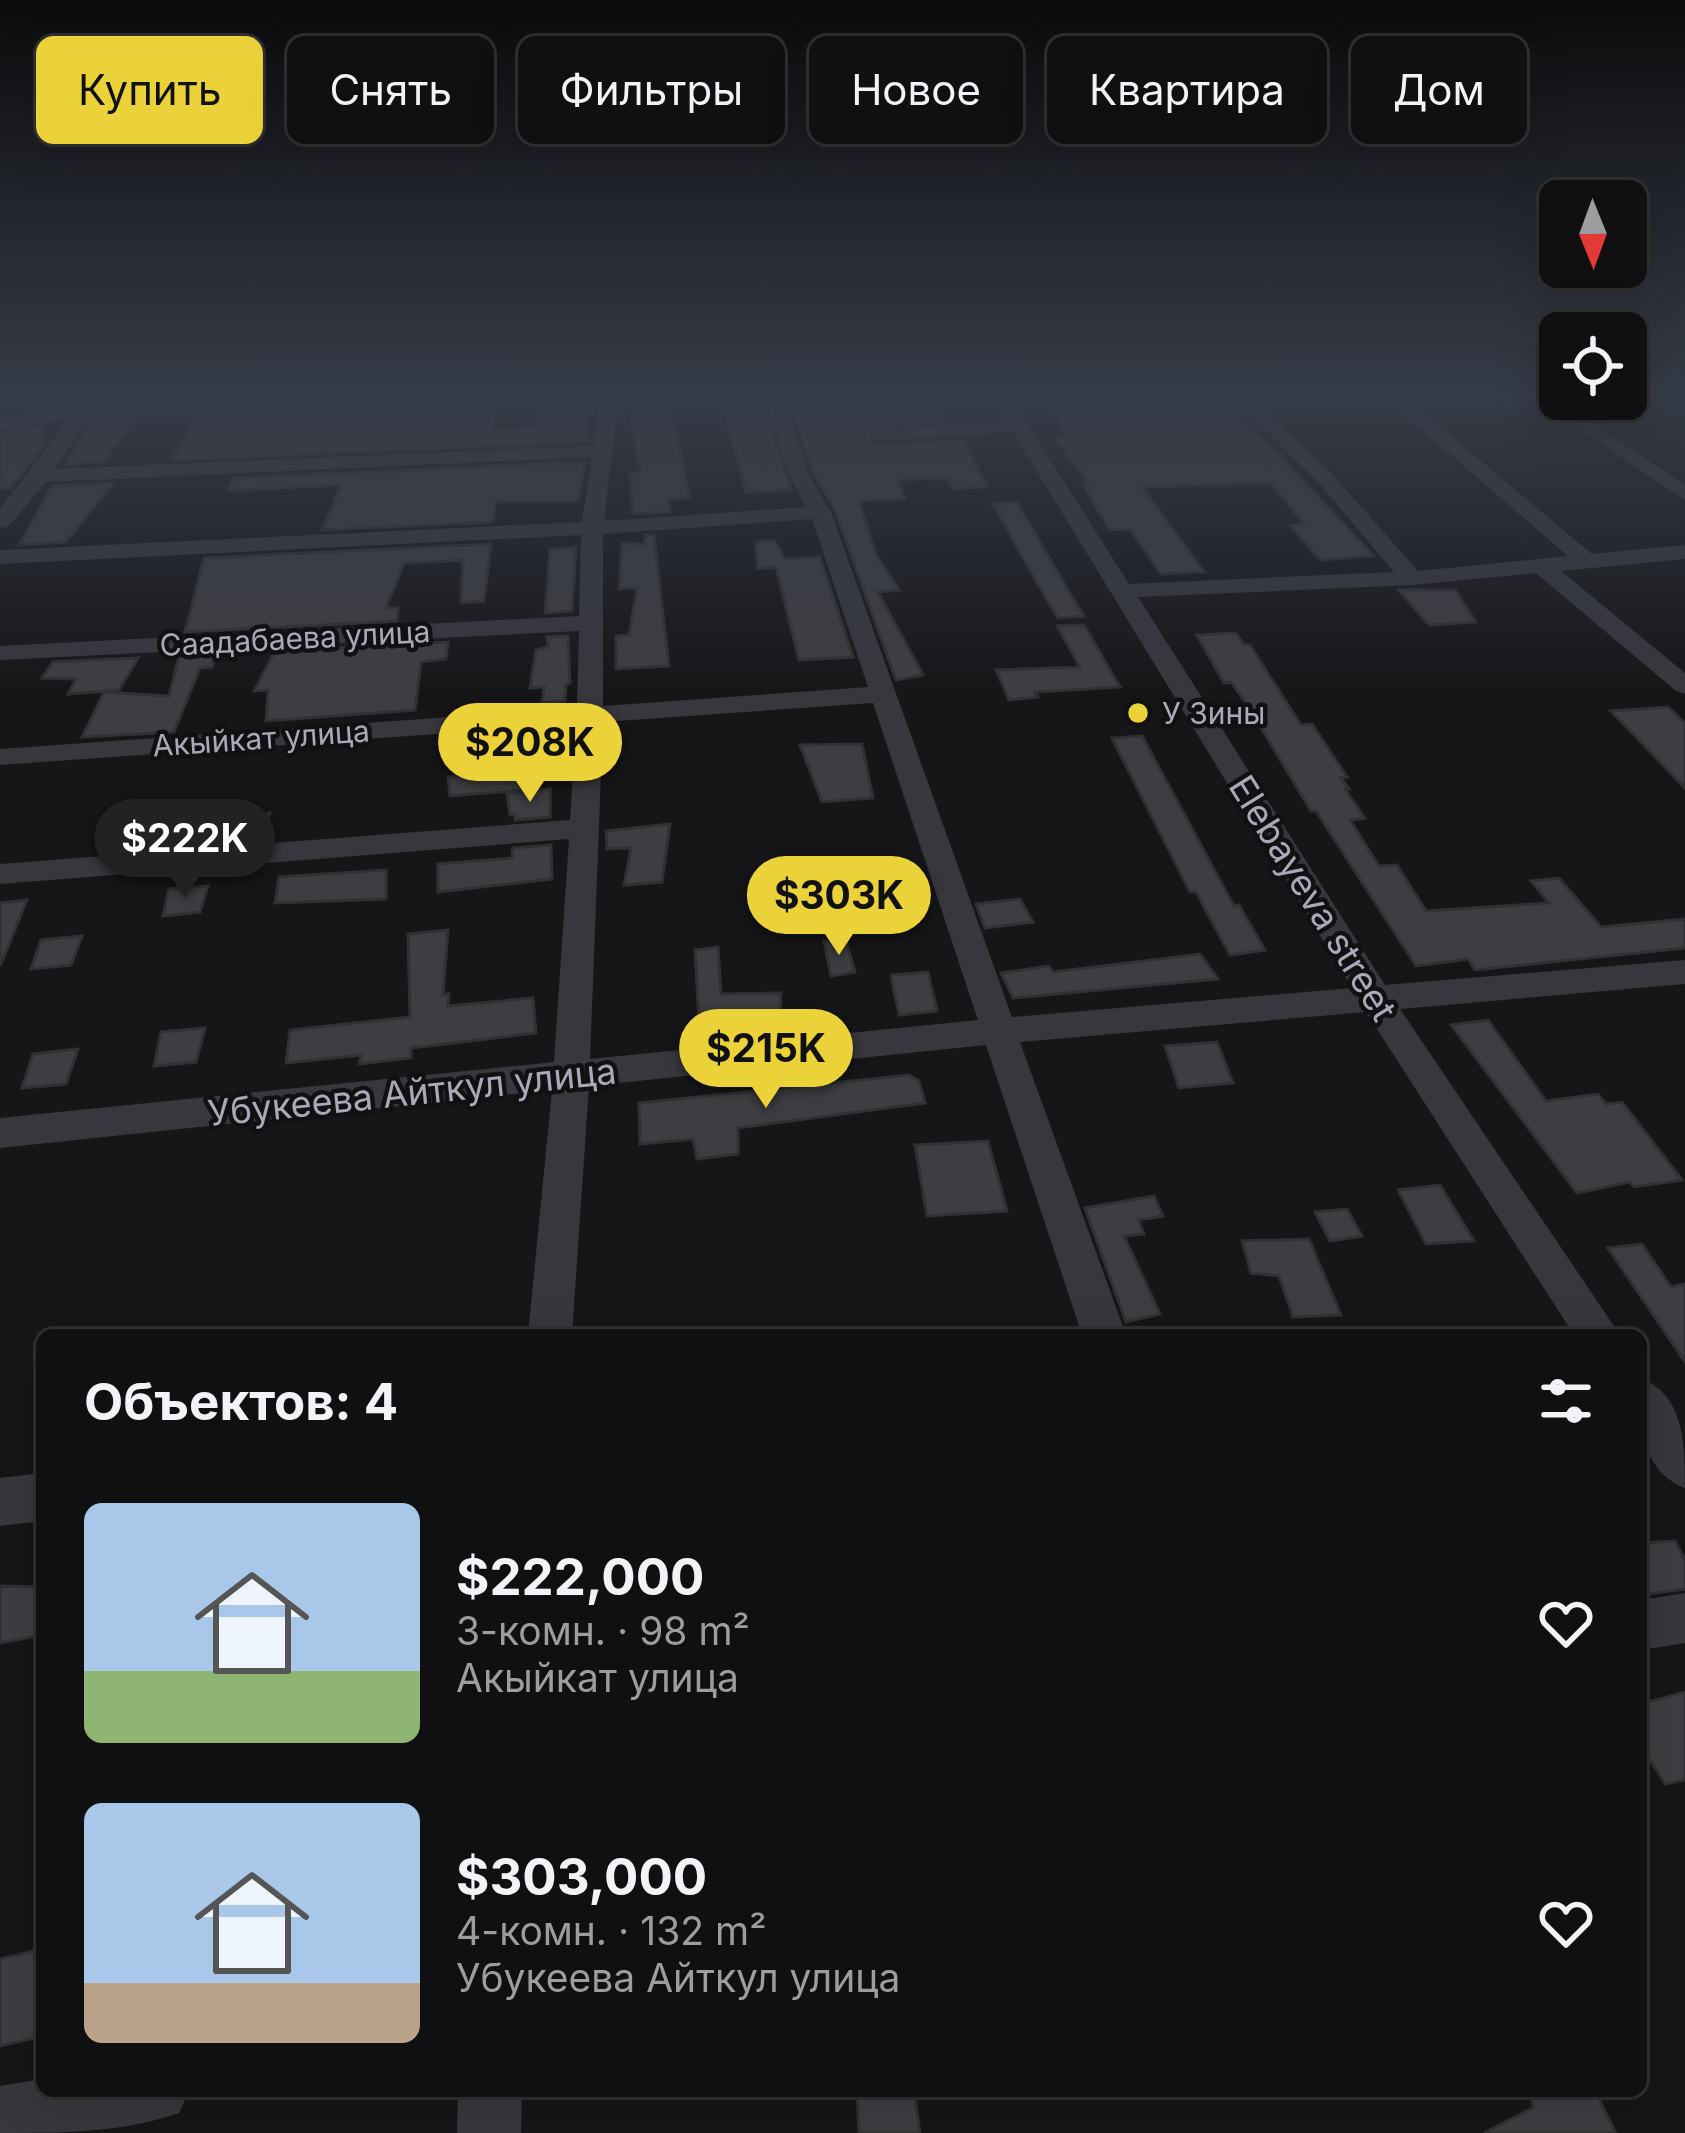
<!DOCTYPE html>
<html lang="ru">
<head>
<meta charset="utf-8">
<style>
  body { margin:0; font-family:Inter,sans-serif; background:#19191b; color:#f1f3f6; height:100vh; display:flex; flex-direction:column; font-size:45px; white-space:nowrap }
  * { box-sizing:border-box; margin:0 }
  p { font-size:39px; color:#9c9d9f }
  .icon { flex:none; width:66px; height:66px; fill:none; stroke:currentColor; stroke-width:2; stroke-linecap:round; stroke-linejoin:round }
  .map { position:relative; flex:1; overflow:hidden }
  .drawer { position:absolute; left:36px; top:1329px; width:1611px; height:768px; display:flex; flex-direction:column; background:#101012; border-radius:18px; box-shadow:0 12px 48px #0002,0 0 0 3px #303032 }
  .drawer>* { flex:none }
  .guide { position:absolute; left:36px; top:36px; width:1614px; height:108px; display:flex; gap:24px }
  .needle { width:78px; rotate:179deg }
  .controls { position:absolute; left:1539px; top:180px; display:grid; gap:24px }
  .controls a { display:grid; place-items:center; width:108px; height:108px; border-radius:18px; background:#101012; box-shadow:0 12px 48px #0002,0 0 0 3px #303032; font-size:60px }
  .price { position:absolute; translate:-50% -102px; padding:0 27px; border-radius:42px; background:#ecd239; color:#111; font-size:39px; line-height:78px; filter:drop-shadow(0 3px 6px #0008) }
  .price::after { content:''; position:absolute; left:50%; top:72px; width:36px; height:27px; margin-left:-18px; background:inherit; clip-path:polygon(0 0,100% 0,50% 100%) }
  .price.active { background:#222; color:#fff }
  ul { padding:0; list-style:none }
  li { display:flex; align-items:center; gap:36px; height:300px; padding:0 48px }
  li span { display:grid; place-items:center; flex:none; width:336px; height:240px; border-radius:18px; color:#555 }
  li>.icon { margin-inline-start:auto }
  span .icon { width:144px; height:144px; fill:#fffc; stroke-width:1 }
  li b { font-size:51px }
  h2 { display:flex; justify-content:space-between; align-items:center; height:144px; padding:0 48px; font-size:51px }
  .tag { padding:0 42px; border-radius:18px; background:#101012; box-shadow:0 12px 48px #0002,0 0 0 3px #303032; font-size:42px; line-height:108px }
  .tag.active { background:#ecd239; color:#111 }
  .map>svg:first-child { display:block }
  .building { fill:#3e3e42; stroke:#313034; stroke-width:3 }
  .lines { fill:none; stroke-linecap:round; stroke-linejoin:round }
  .minor { fill:#37373d; fill-rule:evenodd }
  .poi-dot { fill:#ecd239; stroke:#111113; stroke-width:4.5 }
  .labels { text-anchor:middle; dominant-baseline:central; stroke-width:9; stroke-linejoin:round; paint-order:stroke }
  .far-street-label { font-size:30px; fill:#a8aab7; stroke:#111113 }
  .far-poi-label { font-size:30px; fill:#a8aab7; stroke:#111113; text-anchor:start }
  .street-label { font-size:36px; fill:#a8aab7; stroke:#111113 }
</style>
</head>
<body>
<div class="map">
<svg width="1685" height="2133" viewBox="0 0 1685 2133">
  <rect width="100%" height="100%" fill="#161618"/>
  <!-- building -->
  <g class="building">
    <path d="M907,395H931L947,421L873,427L869,442L880,446L963,440L987,487L952,489L947,478L898,480L905,499L859,501L876,555L899,590L878,592L923,675L896,680L835,510L813,473L790,401L817,405L910,401Z"/>
    <path d="M1047,395H1223L1224,405L1277,453L1374,556L1320,560L1290,525L1304,524L1271,483L1142,487L1204,572L1161,574L1130,529L1110,530L1101,516L1083,483L1087,482L1056,439L1068,438Z"/>
    <path d="M762,402L792,490L746,493L723,404Z"/>
    <path d="M373,404L370,413L495,406L492,431L537,428L539,408L586,406V442L172,460L199,413Z"/>
    <path d="M666,413L667,423H674L690,498L668,499L670,512L633,514L630,475L640,470L631,415Z"/>
    <path d="M137,416L104,462L66,464L95,418Z"/>
    <path d="M42,427L44,444L11,488H0V434Z"/>
    <path d="M585,462L578,501H496L493,522L322,530L341,485L227,491L234,478Z"/>
    <path d="M113,483L66,542L19,545L52,486Z"/>
    <path d="M1017,502L1069,592L1084,616L1058,618L1036,581L993,504Z"/>
    <path d="M646,535H654L669,666L616,669V636L629,635L637,588L619,589L622,543L644,544Z"/>
    <path d="M774,540L785,559L820,557L853,657L799,660L776,567L758,569L755,542Z"/>
    <path d="M491,544L484,601L461,603L463,560L404,563L386,608H398L397,621L185,632L204,558Z"/>
    <path d="M576,547L572,611L545,613L550,549Z"/>
    <path d="M1399,590H1455L1476,622L1429,625Z"/>
    <path d="M1084,625L1120,687L1035,692L1038,697L1009,700L996,670L1080,667L1057,626Z"/>
    <path d="M1236,633L1244,645H1250L1301,725L1312,724L1347,777L1341,778L1349,789H1345L1365,818L1350,820L1379,866L1397,865L1426,911L1549,903L1531,881L1559,878L1601,927L1685,919V948L1475,970L1468,959L1416,966L1316,811H1311L1246,703L1231,682L1224,683L1197,635Z"/>
    <path d="M568,636L570,683L566,684L565,701L542,703L544,687L530,688L536,650L548,647L547,637Z"/>
    <path d="M448,642L446,659L421,662L415,710L266,721L268,690L254,691L275,651Z"/>
    <path d="M217,654L212,667L200,668L174,732L82,737L104,692L169,696L179,656Z"/>
    <path d="M138,658L119,690L68,694L76,679L42,678L53,662Z"/>
    <path d="M1668,707L1685,723V788L1611,711Z"/>
    <path d="M1142,736L1234,906L1239,905L1265,950L1230,955L1196,892H1190L1112,738Z"/>
    <path d="M862,744L873,798L822,802L800,745Z"/>
    <path d="M525,769V790L450,796L448,777Z"/>
    <path d="M550,789V817L515,820V814L510,815L507,794Z"/>
    <path d="M270,813L264,837L222,840L225,818Z"/>
    <path d="M670,824L662,882L624,885L631,848L607,849L606,831Z"/>
    <path d="M551,845L552,879L438,892V864L512,858L513,848Z"/>
    <path d="M386,870V899L275,903L279,877Z"/>
    <path d="M208,886L200,912L163,916L169,889Z"/>
    <path d="M1020,899L1033,922L985,928L976,904Z"/>
    <path d="M27,900L1,964H0V903Z"/>
    <path d="M448,930L443,995L449,994L448,1006L533,998L536,1033L411,1048V1058L359,1064L361,1055L286,1063L290,1030L410,1017L408,934Z"/>
    <path d="M82,936L71,965L31,969L41,940Z"/>
    <path d="M824,941H846L855,972L831,976Z"/>
    <path d="M718,947L721,994L781,993L779,1031L700,1040L695,950Z"/>
    <path d="M1200,954L1218,979L1013,998L1001,973L1049,966L1053,972Z"/>
    <path d="M928,972L937,1011L899,1015L891,975Z"/>
    <path d="M1488,1020L1546,1101L1598,1094L1606,1104L1622,1102L1682,1180L1634,1187L1630,1182L1577,1193L1451,1025Z"/>
    <path d="M205,1028L196,1062L154,1066L161,1032Z"/>
    <path d="M1217,1042L1233,1083L1179,1088L1165,1046Z"/>
    <path d="M78,1049L66,1084L22,1088L33,1054Z"/>
    <path d="M909,1075L919,1081L925,1103L738,1128V1154L697,1159L693,1139L640,1144L639,1103Z"/>
    <path d="M988,1141L1007,1211L927,1216L915,1145Z"/>
    <path d="M1440,1185L1474,1241L1426,1244L1398,1190Z"/>
    <path d="M1154,1196L1163,1216L1139,1220L1144,1234L1124,1236L1160,1314L1126,1322L1085,1208Z"/>
    <path d="M1347,1209L1362,1236L1330,1241L1315,1212Z"/>
    <path d="M1309,1239L1341,1315L1293,1317L1279,1276L1251,1273L1242,1241Z"/>
    <path d="M1642,1244L1671,1287L1685,1284V1362L1608,1248Z"/>
    <path d="M1675,1541L1685,1560V1589L1641,1595V1543Z"/>
    <path d="M0,1586L42,1587V1635L0,1643Z"/>
    <path d="M1685,1692V1780L1665,1784L1641,1745V1704Z"/>
    <path d="M42,1949V2036L0,2046V1959Z"/>
    <path d="M857,2091H914L920,2133H859Z"/>
    <path d="M1527,2091H1595L1616,2133H1484L1534,2107Z"/>
  </g>
  <g class="lines">
    <!-- minor -->
    <g class="minor">
      <path d="M268,395H381L372,400L91,414L55,469L593,446L601,395H619L604,521L806,507L789,475L765,395H783L809,475L831,512L1012,1017L1352,988L1013,432L880,441L873,439V431L1007,421L991,395H1009L1129,584L1394,572L1319,483L1230,395H1249L1333,475L1418,571L1568,556L1382,395H1402L1592,554L1685,545V559L1561,571L1685,673V694L1676,691L1536,573L1412,585L1138,597L1385,985L1685,960V984L1400,1009L1620,1335H1574L1366,1012L1020,1042L1126,1335H1082L986,1045L589,1086L572,1335H528L552,1090L0,1148V1118L554,1062L569,839L0,884V864L570,820L576,724L0,765V749L577,708L579,631L0,660V646L579,616L581,535L0,564V550L582,522L592,457L46,482L8,527L0,528V509L70,417L0,430V418L85,403ZM812,519L868,687L603,706V534ZM873,703L978,1020L590,1059L603,722Z"/>
      <path d="M1529,395H1550L1685,485V500Z"/>
      <path d="M1641,1378C1685,1396 1685,1445 1685,1488C1638,1469 1641,1421 1641,1378Z"/>
      <path d="M42,1473V1521L0,1526V1478Z"/>
      <path d="M1685,1593V1643L1641,1650V1600Z"/>
      <path d="M42,2079V2091H189L179,2113C122,2133 61,2133 0,2133V2086Z"/>
      <path d="M458,2091H522L521,2133H457Z"/>
    </g>
  </g>
  <!-- sky -->
  <linearGradient id="sky" x2="0" y2="1"><stop stop-color="#0c0c0d"/><stop offset="0.57" stop-color="#363c48"/><stop offset="1" stop-color="#363c48" stop-opacity="0"/></linearGradient>
  <rect width="1685" height="693" fill="url(#sky)"/>
  <!-- markers -->
  <circle class="poi-dot" cx="1138" cy="713" r="12"/>
  <g class="labels">
    <!-- far-street labels -->
    <g class="far-street-label">
      <text transform="translate(295 638) rotate(-3)">Саадабаева улица</text>
      <text transform="translate(261 738) rotate(-4)">Акыйкат улица</text>
    </g>
    <!-- far-poi labels -->
    <g class="far-poi-label">
      <text x="1162" y="713">У Зины</text>
    </g>
    <!-- street labels -->
    <g class="street-label">
      <text transform="translate(1313 898) rotate(58)">Elebayeva street</text>
      <text transform="translate(412 1092) rotate(-6)">Убукеева Айткул улица</text>
    </g>
  </g>
</svg>
<div class="controls">
<a><svg class="needle" viewBox="-14 -14 28 28"><path d="M0-13l5 13h-10z" fill="#e53935"/><path d="M0 13l5-13h-10z" fill="#9c9d9f"/></svg></a>
<a><svg class="icon" aria-label="locate" viewBox="0 0 24 24"><circle cx="12" cy="12" r="6"/><path d="M12 2v4M12 18v4M2 12h4M18 12h4"/></svg></a>
</div>
<b class="price" style="left:530px;top:805px">$208K</b>
<b class="price active" style="left:185px;top:901px">$222K</b>
<b class="price" style="left:839px;top:958px">$303K</b>
<b class="price" style="left:766px;top:1111px">$215K</b>
<div class="guide">
<a class="tag active">Купить</a>
<a class="tag">Снять</a>
<a class="tag">Фильтры</a>
<a class="tag">Новое</a>
<a class="tag">Квартира</a>
<a class="tag">Дом</a>
</div>
<section class="drawer">
<h2>Объектов: 4<svg class="icon" aria-label="filters" viewBox="0 0 24 24"><path d="M4 7h16M4 17h16"/><circle cx="9" cy="7" r="2"/><circle cx="15" cy="17" r="2"/></svg></h2>
<ul>
<li><span style="background:linear-gradient(#a9c7e8 70%,#8fb573 0)"><svg class="icon" aria-label="home" viewBox="0 0 24 24"><path d="M3 11l9-7 9 7M6 9v11h12V9"/></svg></span><div><b>$222,000</b><p>3-комн. · 98 m²</p><p>Акыйкат улица</p></div><svg class="icon" aria-label="heart" viewBox="0 0 24 24"><path d="M12 20l-8-8c-3-5 5-10 8-4 3-6 11-1 8 4z"/></svg></li>
<li><span style="background:linear-gradient(#a9c7e8 75%,#b9a48a 0)"><svg class="icon" aria-label="home" viewBox="0 0 24 24"><path d="M3 11l9-7 9 7M6 9v11h12V9"/></svg></span><div><b>$303,000</b><p>4-комн. · 132 m²</p><p>Убукеева Айткул улица</p></div><svg class="icon" aria-label="heart" viewBox="0 0 24 24"><path d="M12 20l-8-8c-3-5 5-10 8-4 3-6 11-1 8 4z"/></svg></li>
</ul>
</section>
</div>
</body>
</html>
